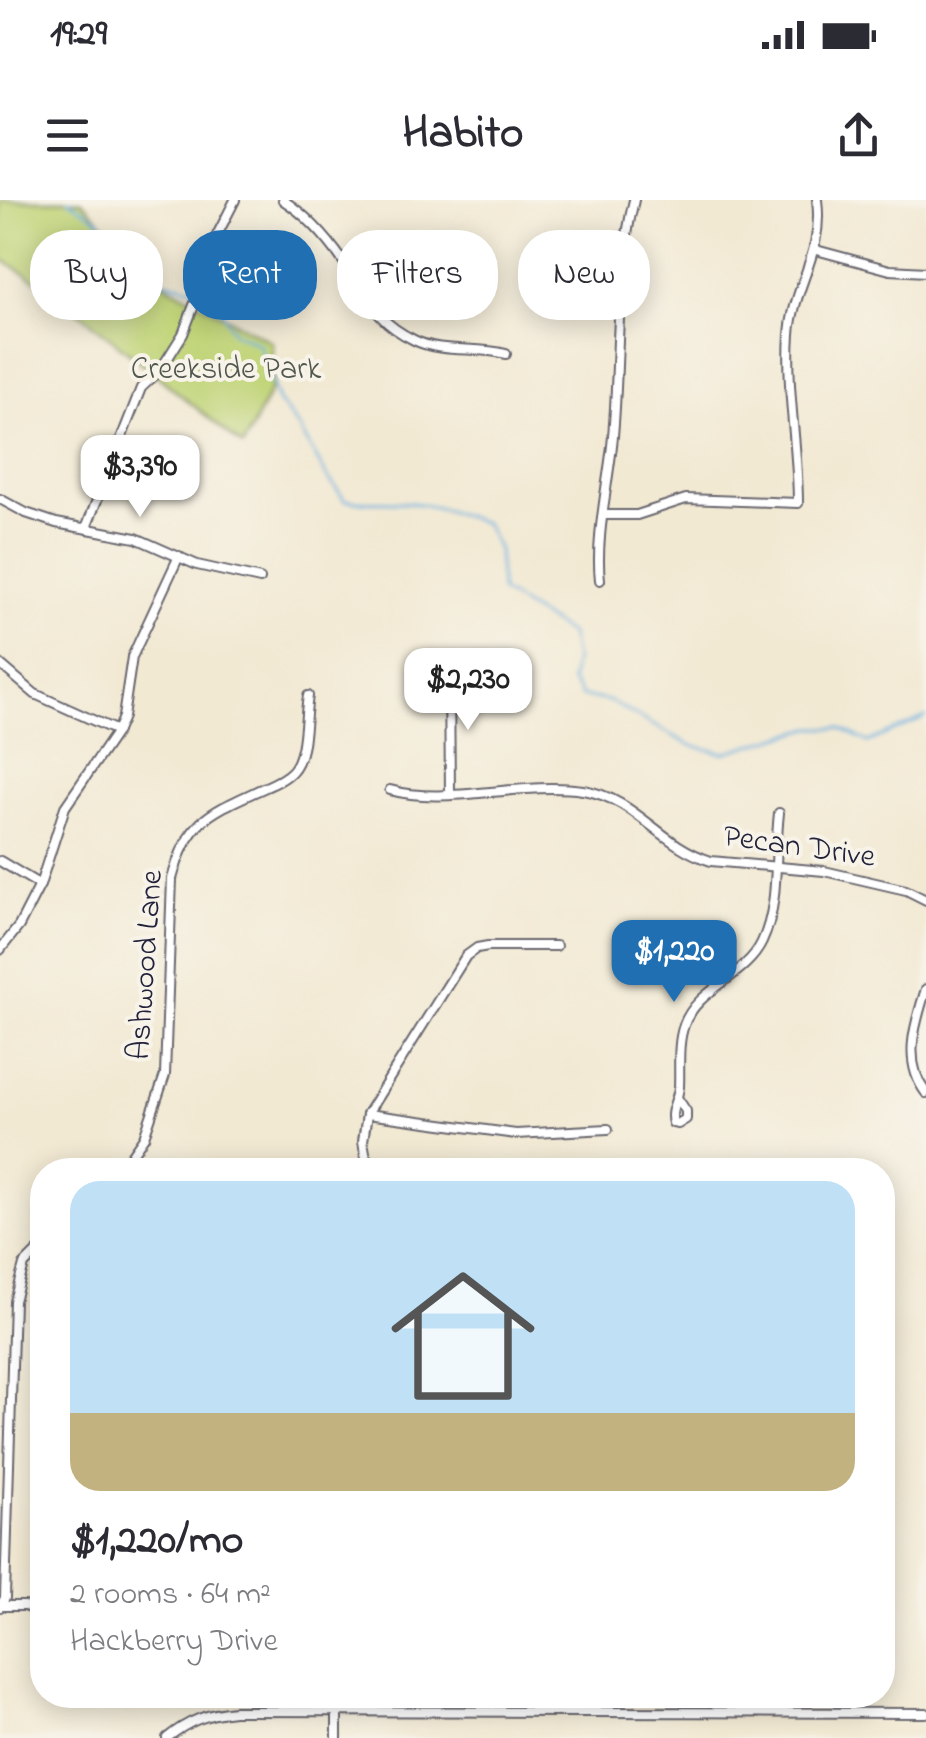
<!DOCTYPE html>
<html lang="en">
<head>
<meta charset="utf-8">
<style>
  body { margin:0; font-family:"Indie Flower",sans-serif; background:#f7f7f7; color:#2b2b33; height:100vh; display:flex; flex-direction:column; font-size:38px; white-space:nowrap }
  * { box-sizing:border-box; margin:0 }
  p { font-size:32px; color:#7c7c81 }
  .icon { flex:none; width:55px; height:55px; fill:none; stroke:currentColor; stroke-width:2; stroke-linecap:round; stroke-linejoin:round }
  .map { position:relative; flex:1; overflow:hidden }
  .drawer { position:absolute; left:30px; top:958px; width:865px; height:550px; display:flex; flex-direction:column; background:#fff; border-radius:40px; box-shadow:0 5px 25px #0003 }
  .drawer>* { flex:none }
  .guide { position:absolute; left:30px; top:30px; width:868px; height:90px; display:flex; gap:20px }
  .price { position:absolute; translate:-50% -85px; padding:0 22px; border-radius:20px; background:#fff; color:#222; font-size:32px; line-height:65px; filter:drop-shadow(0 2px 5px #0008) }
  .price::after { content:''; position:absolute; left:50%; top:60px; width:30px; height:22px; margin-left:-15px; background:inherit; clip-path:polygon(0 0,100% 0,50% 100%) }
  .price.on { background:#1f6fb2; color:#fff }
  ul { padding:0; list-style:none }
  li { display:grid; align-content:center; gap:20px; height:530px; padding:0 40px }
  li span { display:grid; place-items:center; height:310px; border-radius:30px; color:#555 }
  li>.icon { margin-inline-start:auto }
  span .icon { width:180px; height:180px; fill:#fffc; stroke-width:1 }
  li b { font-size:42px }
  .chip { padding:0 35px; border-radius:40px; background:#fff; box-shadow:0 5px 25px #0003; font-size:35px; line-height:90px }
  .chip.on { background:#1f6fb2; color:#fff }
  .status { display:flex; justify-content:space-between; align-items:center; height:70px; padding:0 50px; background:#fff; direction:ltr }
  .status svg { height:28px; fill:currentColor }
  header { display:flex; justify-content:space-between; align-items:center; height:130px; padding:0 40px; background:#fff; font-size:45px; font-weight:800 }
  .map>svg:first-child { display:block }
  .green { fill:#c0d477; stroke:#717b59; stroke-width:2.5 }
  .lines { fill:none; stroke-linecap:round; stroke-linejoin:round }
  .stream { stroke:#6ab0e0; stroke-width:2.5 }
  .minor-casing { stroke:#6b6870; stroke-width:12 }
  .minor { stroke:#fff; stroke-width:8 }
  .labels { text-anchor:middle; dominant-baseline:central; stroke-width:8; stroke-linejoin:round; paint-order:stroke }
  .park-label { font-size:32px; fill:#51574d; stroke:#f7f3e8 }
  .street-label { font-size:32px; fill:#22223b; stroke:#f7f3e8 }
</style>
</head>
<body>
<div class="status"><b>19:29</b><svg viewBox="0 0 49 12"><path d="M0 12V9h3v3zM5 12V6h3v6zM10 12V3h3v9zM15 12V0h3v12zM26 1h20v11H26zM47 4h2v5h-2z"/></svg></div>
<header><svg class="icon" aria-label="menu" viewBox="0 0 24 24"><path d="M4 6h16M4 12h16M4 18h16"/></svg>Habito<svg class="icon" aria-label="share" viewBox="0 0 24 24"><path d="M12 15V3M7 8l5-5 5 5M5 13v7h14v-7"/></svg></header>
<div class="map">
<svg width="926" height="1538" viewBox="0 0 926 1538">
  <rect width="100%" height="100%" fill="#f7f3e8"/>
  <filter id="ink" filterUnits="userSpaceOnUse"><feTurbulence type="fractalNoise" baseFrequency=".01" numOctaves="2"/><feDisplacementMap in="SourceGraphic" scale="20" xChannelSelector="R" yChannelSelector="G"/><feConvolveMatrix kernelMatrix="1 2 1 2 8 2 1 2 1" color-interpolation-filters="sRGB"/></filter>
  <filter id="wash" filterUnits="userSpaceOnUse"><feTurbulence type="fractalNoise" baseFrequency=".0048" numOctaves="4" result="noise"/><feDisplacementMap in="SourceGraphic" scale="40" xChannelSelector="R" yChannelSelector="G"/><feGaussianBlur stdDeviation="2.25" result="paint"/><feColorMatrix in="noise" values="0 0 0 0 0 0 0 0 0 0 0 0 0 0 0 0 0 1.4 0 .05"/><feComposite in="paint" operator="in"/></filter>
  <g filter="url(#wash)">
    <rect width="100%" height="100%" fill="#f2e9d3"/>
    <!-- green -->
    <path class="green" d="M0,0H81L154,78L272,142L273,185L243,246L52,90L0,58Z"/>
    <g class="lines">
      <!-- stream -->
      <g class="stream">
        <path d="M69,0L99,20L154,78L195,89"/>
        <path d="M203,91L213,94L233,132L259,144L278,201L299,228L326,275L345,300C364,303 381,301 400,302C429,303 457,314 485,323L498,350L501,392L570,434L575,458L571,481L582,496L609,501L690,545L723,553L811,528H840L868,542L926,517"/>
      </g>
    </g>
  </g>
  <g filter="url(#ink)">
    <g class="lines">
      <defs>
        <g id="minor">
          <path d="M283,0C306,15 327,38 343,61C368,95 372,120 414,140C442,154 476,146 506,154"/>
          <path d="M816,50L890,70L926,72"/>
          <path d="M0,299L26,313L56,323L136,338L197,365L260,379"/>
          <path d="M605,315H637L686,299L798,303C798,247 786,188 790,134C794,84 824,53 817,0"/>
          <path d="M86,328L141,188L161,169L183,134L201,87L211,47L235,0"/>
          <path d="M600,380C595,337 609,281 613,236C620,157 615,77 634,0"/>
          <path d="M0,464L35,494L117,531"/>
          <path d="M449,474L450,593"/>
          <path d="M390,590C445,606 522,581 583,590C637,599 658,644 711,661L824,671L906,690L926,700"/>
          <path d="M0,661L40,685"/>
          <path d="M0,750L19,726L40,685L65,607L117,531L123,517L132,457L179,356"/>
          <path d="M926,789C915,824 902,861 926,893"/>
          <path d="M678,899L686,911V919L678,924L673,923C669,910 678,900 679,887C680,868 677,844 684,825C697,788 745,778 762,742C780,704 774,655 779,613"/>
          <path d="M367,914L516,934L608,929"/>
          <path d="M121,970L144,937L165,875L172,679C188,621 207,614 259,590C270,585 284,580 292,571C307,555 304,518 308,496"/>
          <path d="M368,970L363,941L367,914L466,756L477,748L488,746H556"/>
          <path d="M3,1406H25L42,1415"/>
          <path d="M0,1407L5,1398L14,1101L24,1065L42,1047"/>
          <path d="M337,1511V1538"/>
          <path d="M363,1511V1495"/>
          <path d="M596,1512L598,1495"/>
          <path d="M167,1538C188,1521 206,1514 234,1511L926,1513"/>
        </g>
      </defs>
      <!-- minor casing -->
      <use href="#minor" class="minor-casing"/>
      <!-- minor -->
      <use href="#minor" class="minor"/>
    </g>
  </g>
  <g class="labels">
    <!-- park labels -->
    <g class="park-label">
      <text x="226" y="170">Creekside Park</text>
    </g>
    <!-- street labels -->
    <g class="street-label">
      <text transform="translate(799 648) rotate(8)">Pecan Drive</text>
      <text transform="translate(147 765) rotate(-86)">Ashwood Lane</text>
    </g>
  </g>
</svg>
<b class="price" style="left:140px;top:320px">$3,390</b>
<b class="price" style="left:468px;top:533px">$2,230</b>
<b class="price on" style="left:674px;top:805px">$1,220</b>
<div class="guide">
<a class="chip">Buy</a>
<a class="chip on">Rent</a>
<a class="chip">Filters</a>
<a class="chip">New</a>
</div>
<section class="drawer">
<ul>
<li><span style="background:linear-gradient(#bfe0f5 75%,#c2b280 0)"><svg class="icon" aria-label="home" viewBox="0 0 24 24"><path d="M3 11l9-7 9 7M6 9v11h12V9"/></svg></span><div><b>$1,220/mo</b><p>2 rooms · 64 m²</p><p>Hackberry Drive</p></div></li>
</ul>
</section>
</div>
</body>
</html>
